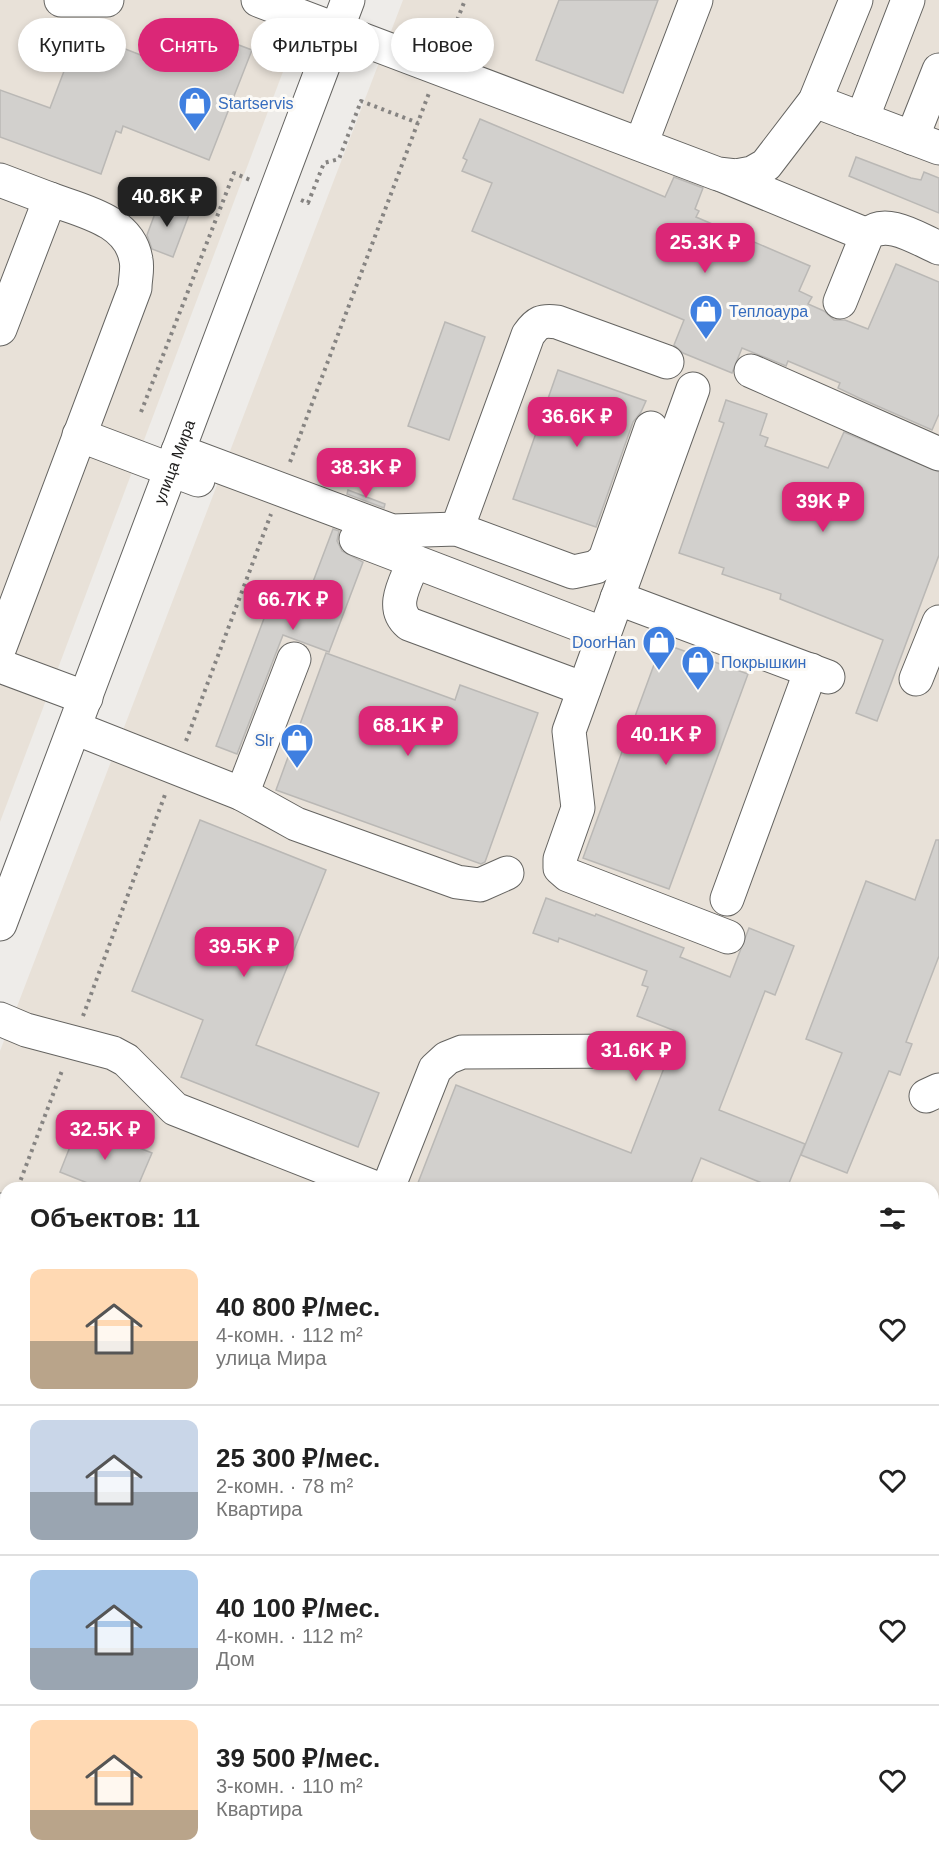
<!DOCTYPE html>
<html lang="ru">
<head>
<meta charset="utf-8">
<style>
  body { margin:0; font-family:Arial,sans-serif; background:#f2f2f2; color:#222; height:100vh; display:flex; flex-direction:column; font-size:22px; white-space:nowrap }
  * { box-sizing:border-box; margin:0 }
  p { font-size:20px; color:#767676 }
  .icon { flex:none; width:33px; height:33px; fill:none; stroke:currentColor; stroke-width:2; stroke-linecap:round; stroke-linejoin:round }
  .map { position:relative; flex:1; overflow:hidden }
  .panel { position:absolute; left:0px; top:1182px; width:939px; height:686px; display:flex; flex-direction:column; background:#fff; border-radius:18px 18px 0 0; box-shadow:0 3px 9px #0003 }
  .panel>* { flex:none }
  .banner { position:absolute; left:18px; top:18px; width:600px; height:54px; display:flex; gap:12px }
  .price { position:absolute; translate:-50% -51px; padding:0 14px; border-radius:12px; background:#db2777; color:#fff; font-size:20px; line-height:39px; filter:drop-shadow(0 2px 3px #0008) }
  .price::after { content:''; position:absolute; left:50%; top:36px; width:18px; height:14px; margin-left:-9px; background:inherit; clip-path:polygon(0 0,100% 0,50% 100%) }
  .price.selected { background:#222; color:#fff }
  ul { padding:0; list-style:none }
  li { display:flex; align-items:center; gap:18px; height:150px; padding:0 30px }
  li+li { border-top:2px solid #e0e0e0 }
  li span { display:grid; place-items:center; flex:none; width:168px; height:120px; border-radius:12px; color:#555 }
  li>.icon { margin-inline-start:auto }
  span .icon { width:72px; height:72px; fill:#fffc; stroke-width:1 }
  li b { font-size:26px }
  h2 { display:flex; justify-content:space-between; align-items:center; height:72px; padding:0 30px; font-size:26px }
  .tag { padding:0 21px; border-radius:27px; background:#fff; box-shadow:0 3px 9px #0003; font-size:21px; line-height:54px }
  .tag.selected { background:#db2777; color:#fff }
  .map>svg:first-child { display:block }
  .built { fill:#e8e1d8; fill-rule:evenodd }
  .building { fill:#d2d0cd; stroke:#bab8b5; stroke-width:1.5 }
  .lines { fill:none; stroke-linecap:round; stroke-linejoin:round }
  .minor-casing { stroke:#656461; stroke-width:35 }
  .major-casing { stroke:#656461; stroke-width:35 }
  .path { stroke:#868482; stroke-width:4; stroke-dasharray:3 4.5; stroke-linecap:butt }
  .minor { stroke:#fff; stroke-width:33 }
  .major { stroke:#fff; stroke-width:33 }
  .labels { text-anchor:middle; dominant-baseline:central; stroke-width:6; stroke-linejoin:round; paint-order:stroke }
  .shop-label { font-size:16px; fill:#366cbe; stroke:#fcfaf6; text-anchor:start }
  .street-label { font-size:16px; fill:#1f1e1d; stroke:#fcfaf6 }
</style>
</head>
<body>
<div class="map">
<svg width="939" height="1867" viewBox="0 0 939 1867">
  <rect width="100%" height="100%" fill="#eeece9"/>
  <!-- built -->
  <g class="built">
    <path d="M0,0H310L0,822Z"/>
    <path d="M403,0H939V1867H0V1051ZM6,1188H933V1862H6Z"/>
  </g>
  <!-- building -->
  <g class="building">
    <path d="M559,0H658L623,93L536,60Z"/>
    <path d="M66,26L169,66L182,32L204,41L207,33L252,50L209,160L123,126L121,133L116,131L101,174L0,137V90L50,108L69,58L56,53Z"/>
    <path d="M480,119L665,197L674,177L703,188L695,209L699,211L696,217L810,266L799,291L812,297L808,304L824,311L834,320H845L868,329L896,264L939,282V414L932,430L859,398L838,388L840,383L788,361L786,366L742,348L732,373L683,353L674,345L684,320L472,231L492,183L462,171L467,160L463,158Z"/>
    <path d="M856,157L911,178L921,180L924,172L939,178V213L849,176Z"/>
    <path d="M160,200L190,212L173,257L152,249L147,235Z"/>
    <path d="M445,322L485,337L449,440L408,426Z"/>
    <path d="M558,370L646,401L641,412L633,422L596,527L513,499Z"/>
    <path d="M726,400L767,414L760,435L768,438L765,446L828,468L844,432L939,472V555L877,721L856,713L883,640L780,599L781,594L722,574L724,568L679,553L724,423L719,421Z"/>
    <path d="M348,490L385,504L384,508L347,494Z"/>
    <path d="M333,529L339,531L337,541L342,551L363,562L329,652L283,635L237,754L216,746L277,584L308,595Z"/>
    <path d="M662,643L748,674L669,889L583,858Z"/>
    <path d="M326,653L455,700L460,685L538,713L485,862L481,864L276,790Z"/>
    <path d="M200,820L326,870L256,1045L379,1093L358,1147L181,1077L203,1020L132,991Z"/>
    <path d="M936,840H939V956L906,1042L912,1044L900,1075L889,1071L847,1173L801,1155L842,1053L806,1039L866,881L915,900Z"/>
    <path d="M546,898L595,916L596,914L684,948L680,957L730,977L749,928L794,946L775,995L765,991L719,1110L805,1144L787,1188H774L701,1158L689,1188H416L456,1085L631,1153L678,1032L637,1016L648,987L642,985L647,971L559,938L558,942L533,933Z"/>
    <path d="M79,1124L152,1153L137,1188H100L60,1172Z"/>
  </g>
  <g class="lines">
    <defs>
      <g id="minor">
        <path d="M61,0H107"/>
        <path d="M258,0L718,174L736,176L752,173L766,165L815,101L856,0"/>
        <path d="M815,101L939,148"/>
        <path d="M862,119L908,0"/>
        <path d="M912,138L939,70"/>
        <path d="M641,144L696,0"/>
        <path d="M724,176L867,235"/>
        <path d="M0,180L50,199"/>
        <path d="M840,302L867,235C886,217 918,239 939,248"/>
        <path d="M0,329L50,199C82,211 130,220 136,260C138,269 135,279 135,288L0,647"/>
        <path d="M751,371L939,454"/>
        <path d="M693,389L569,731L578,808L560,859V868L568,875L728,937"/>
        <path d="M79,435L198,480"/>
        <path d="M178,451L392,531L457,529L573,572L596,567L605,559L651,428"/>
        <path d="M457,529L528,335C537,322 542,320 557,322L667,362"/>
        <path d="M356,539L604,634"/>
        <path d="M414,561C406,582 389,607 409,624L584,689"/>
        <path d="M617,598L828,677"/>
        <path d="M0,666L86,698"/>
        <path d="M916,679L939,622"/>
        <path d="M75,728L242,794L296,824L457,882L480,885L507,873"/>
        <path d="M242,794L294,659"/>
        <path d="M727,899L811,670"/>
        <path d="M0,1019L26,1030L113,1053L126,1060L175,1109L376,1188"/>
        <path d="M926,1096L939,1090"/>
        <path d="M388,1188L435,1069L447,1058L462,1052L627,1051"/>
        <path d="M0,1210L6,1212"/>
        <path d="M933,1260L939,1262"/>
        <path d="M0,1350L6,1352"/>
        <path d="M933,1366L939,1368"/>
        <path d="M933,1525L939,1511"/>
        <path d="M0,1550L6,1552"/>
        <path d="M0,1715L6,1717"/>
        <path d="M933,1741L939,1744"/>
        <path d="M0,1828L6,1831"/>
        <path d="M39,1862L41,1867"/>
        <path d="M407,1862L422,1867"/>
        <path d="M695,1862L698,1867"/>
        <path d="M92,1867L94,1862"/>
        <path d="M166,1867L169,1862"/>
      </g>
      <g id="major">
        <path id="s1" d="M0,924L348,0"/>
      </g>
    </defs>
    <!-- minor casing -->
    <use href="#minor" class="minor-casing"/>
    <!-- major casing -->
    <use href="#major" class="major-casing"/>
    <!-- path -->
    <g class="path">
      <path d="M449,41L465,0"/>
      <path d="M301,200L308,203L324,163L339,159L361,101L418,123"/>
      <path d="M141,412L234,173L250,180"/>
      <path d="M290,462L429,93"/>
      <path d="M186,741L271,514"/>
      <path d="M83,1016L166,792"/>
      <path d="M18,1187L63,1068"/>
    </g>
    <!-- minor -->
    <use href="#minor" class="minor"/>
    <!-- major -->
    <use href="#major" class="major"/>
  </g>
  <!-- icons -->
  <defs>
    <symbol id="shop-pin" viewBox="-11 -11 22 30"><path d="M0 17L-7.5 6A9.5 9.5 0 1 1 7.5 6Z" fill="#3f7fe0" stroke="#fcfaf6"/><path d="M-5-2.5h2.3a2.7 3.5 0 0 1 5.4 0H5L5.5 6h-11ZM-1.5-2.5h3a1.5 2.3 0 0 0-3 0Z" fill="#fff"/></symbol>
  </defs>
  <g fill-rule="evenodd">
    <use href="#shop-pin" x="176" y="84" width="38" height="52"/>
    <use href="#shop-pin" x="687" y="292" width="38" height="52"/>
    <use href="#shop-pin" x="640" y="623" width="38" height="52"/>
    <use href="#shop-pin" x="679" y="643" width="38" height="52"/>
    <use href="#shop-pin" x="278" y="721" width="38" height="52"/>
  </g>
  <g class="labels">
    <!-- shop labels -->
    <g class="shop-label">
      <text x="218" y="103">Startservis</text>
      <text x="729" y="311">Теплоаура</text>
      <text x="636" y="642" text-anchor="end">DoorHan</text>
      <text x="721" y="662">Покрышкин</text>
      <text x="274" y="740" text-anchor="end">Slr</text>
    </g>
    <!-- street labels -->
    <g class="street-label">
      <text stroke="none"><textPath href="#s1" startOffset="494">улица Мира</textPath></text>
    </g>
  </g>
</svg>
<b class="price selected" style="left:167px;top:228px">40.8K ₽</b>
<b class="price" style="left:705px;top:274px">25.3K ₽</b>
<b class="price" style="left:577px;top:448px">36.6K ₽</b>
<b class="price" style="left:366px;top:499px">38.3K ₽</b>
<b class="price" style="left:823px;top:533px">39K ₽</b>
<b class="price" style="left:293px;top:631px">66.7K ₽</b>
<b class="price" style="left:408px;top:757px">68.1K ₽</b>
<b class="price" style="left:666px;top:766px">40.1K ₽</b>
<b class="price" style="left:244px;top:978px">39.5K ₽</b>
<b class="price" style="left:636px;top:1082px">31.6K ₽</b>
<b class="price" style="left:105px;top:1161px">32.5K ₽</b>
<div class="banner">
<a class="tag">Купить</a>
<a class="tag selected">Снять</a>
<a class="tag">Фильтры</a>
<a class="tag">Новое</a>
</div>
<section class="panel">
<h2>Объектов: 11<svg class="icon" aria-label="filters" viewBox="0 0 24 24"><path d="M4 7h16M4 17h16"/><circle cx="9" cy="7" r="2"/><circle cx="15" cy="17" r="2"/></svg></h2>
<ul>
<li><span style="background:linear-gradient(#ffd9b3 60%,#b9a48a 0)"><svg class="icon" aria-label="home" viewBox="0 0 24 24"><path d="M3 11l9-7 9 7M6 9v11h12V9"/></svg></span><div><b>40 800 ₽/мес.</b><p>4-комн. · 112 m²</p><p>улица Мира</p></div><svg class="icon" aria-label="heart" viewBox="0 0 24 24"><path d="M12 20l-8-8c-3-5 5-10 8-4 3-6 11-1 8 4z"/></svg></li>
<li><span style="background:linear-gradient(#c9d6e8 60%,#9aa5b1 0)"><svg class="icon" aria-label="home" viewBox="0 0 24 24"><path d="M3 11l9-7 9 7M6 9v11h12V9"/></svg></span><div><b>25 300 ₽/мес.</b><p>2-комн. · 78 m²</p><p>Квартира</p></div><svg class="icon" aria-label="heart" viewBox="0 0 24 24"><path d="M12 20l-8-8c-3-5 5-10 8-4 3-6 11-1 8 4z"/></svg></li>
<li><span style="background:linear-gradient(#a9c7e8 65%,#9aa5b1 0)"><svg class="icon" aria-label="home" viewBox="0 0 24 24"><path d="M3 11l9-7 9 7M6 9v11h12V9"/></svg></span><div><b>40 100 ₽/мес.</b><p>4-комн. · 112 m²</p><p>Дом</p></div><svg class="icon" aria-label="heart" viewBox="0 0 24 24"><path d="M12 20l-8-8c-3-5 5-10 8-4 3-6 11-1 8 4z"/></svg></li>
<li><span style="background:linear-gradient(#ffd9b3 75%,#b9a48a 0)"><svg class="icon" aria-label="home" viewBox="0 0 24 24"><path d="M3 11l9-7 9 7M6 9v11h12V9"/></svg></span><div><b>39 500 ₽/мес.</b><p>3-комн. · 110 m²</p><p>Квартира</p></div><svg class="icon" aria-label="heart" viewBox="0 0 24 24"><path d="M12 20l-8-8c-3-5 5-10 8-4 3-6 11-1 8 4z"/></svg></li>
</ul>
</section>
</div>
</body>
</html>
